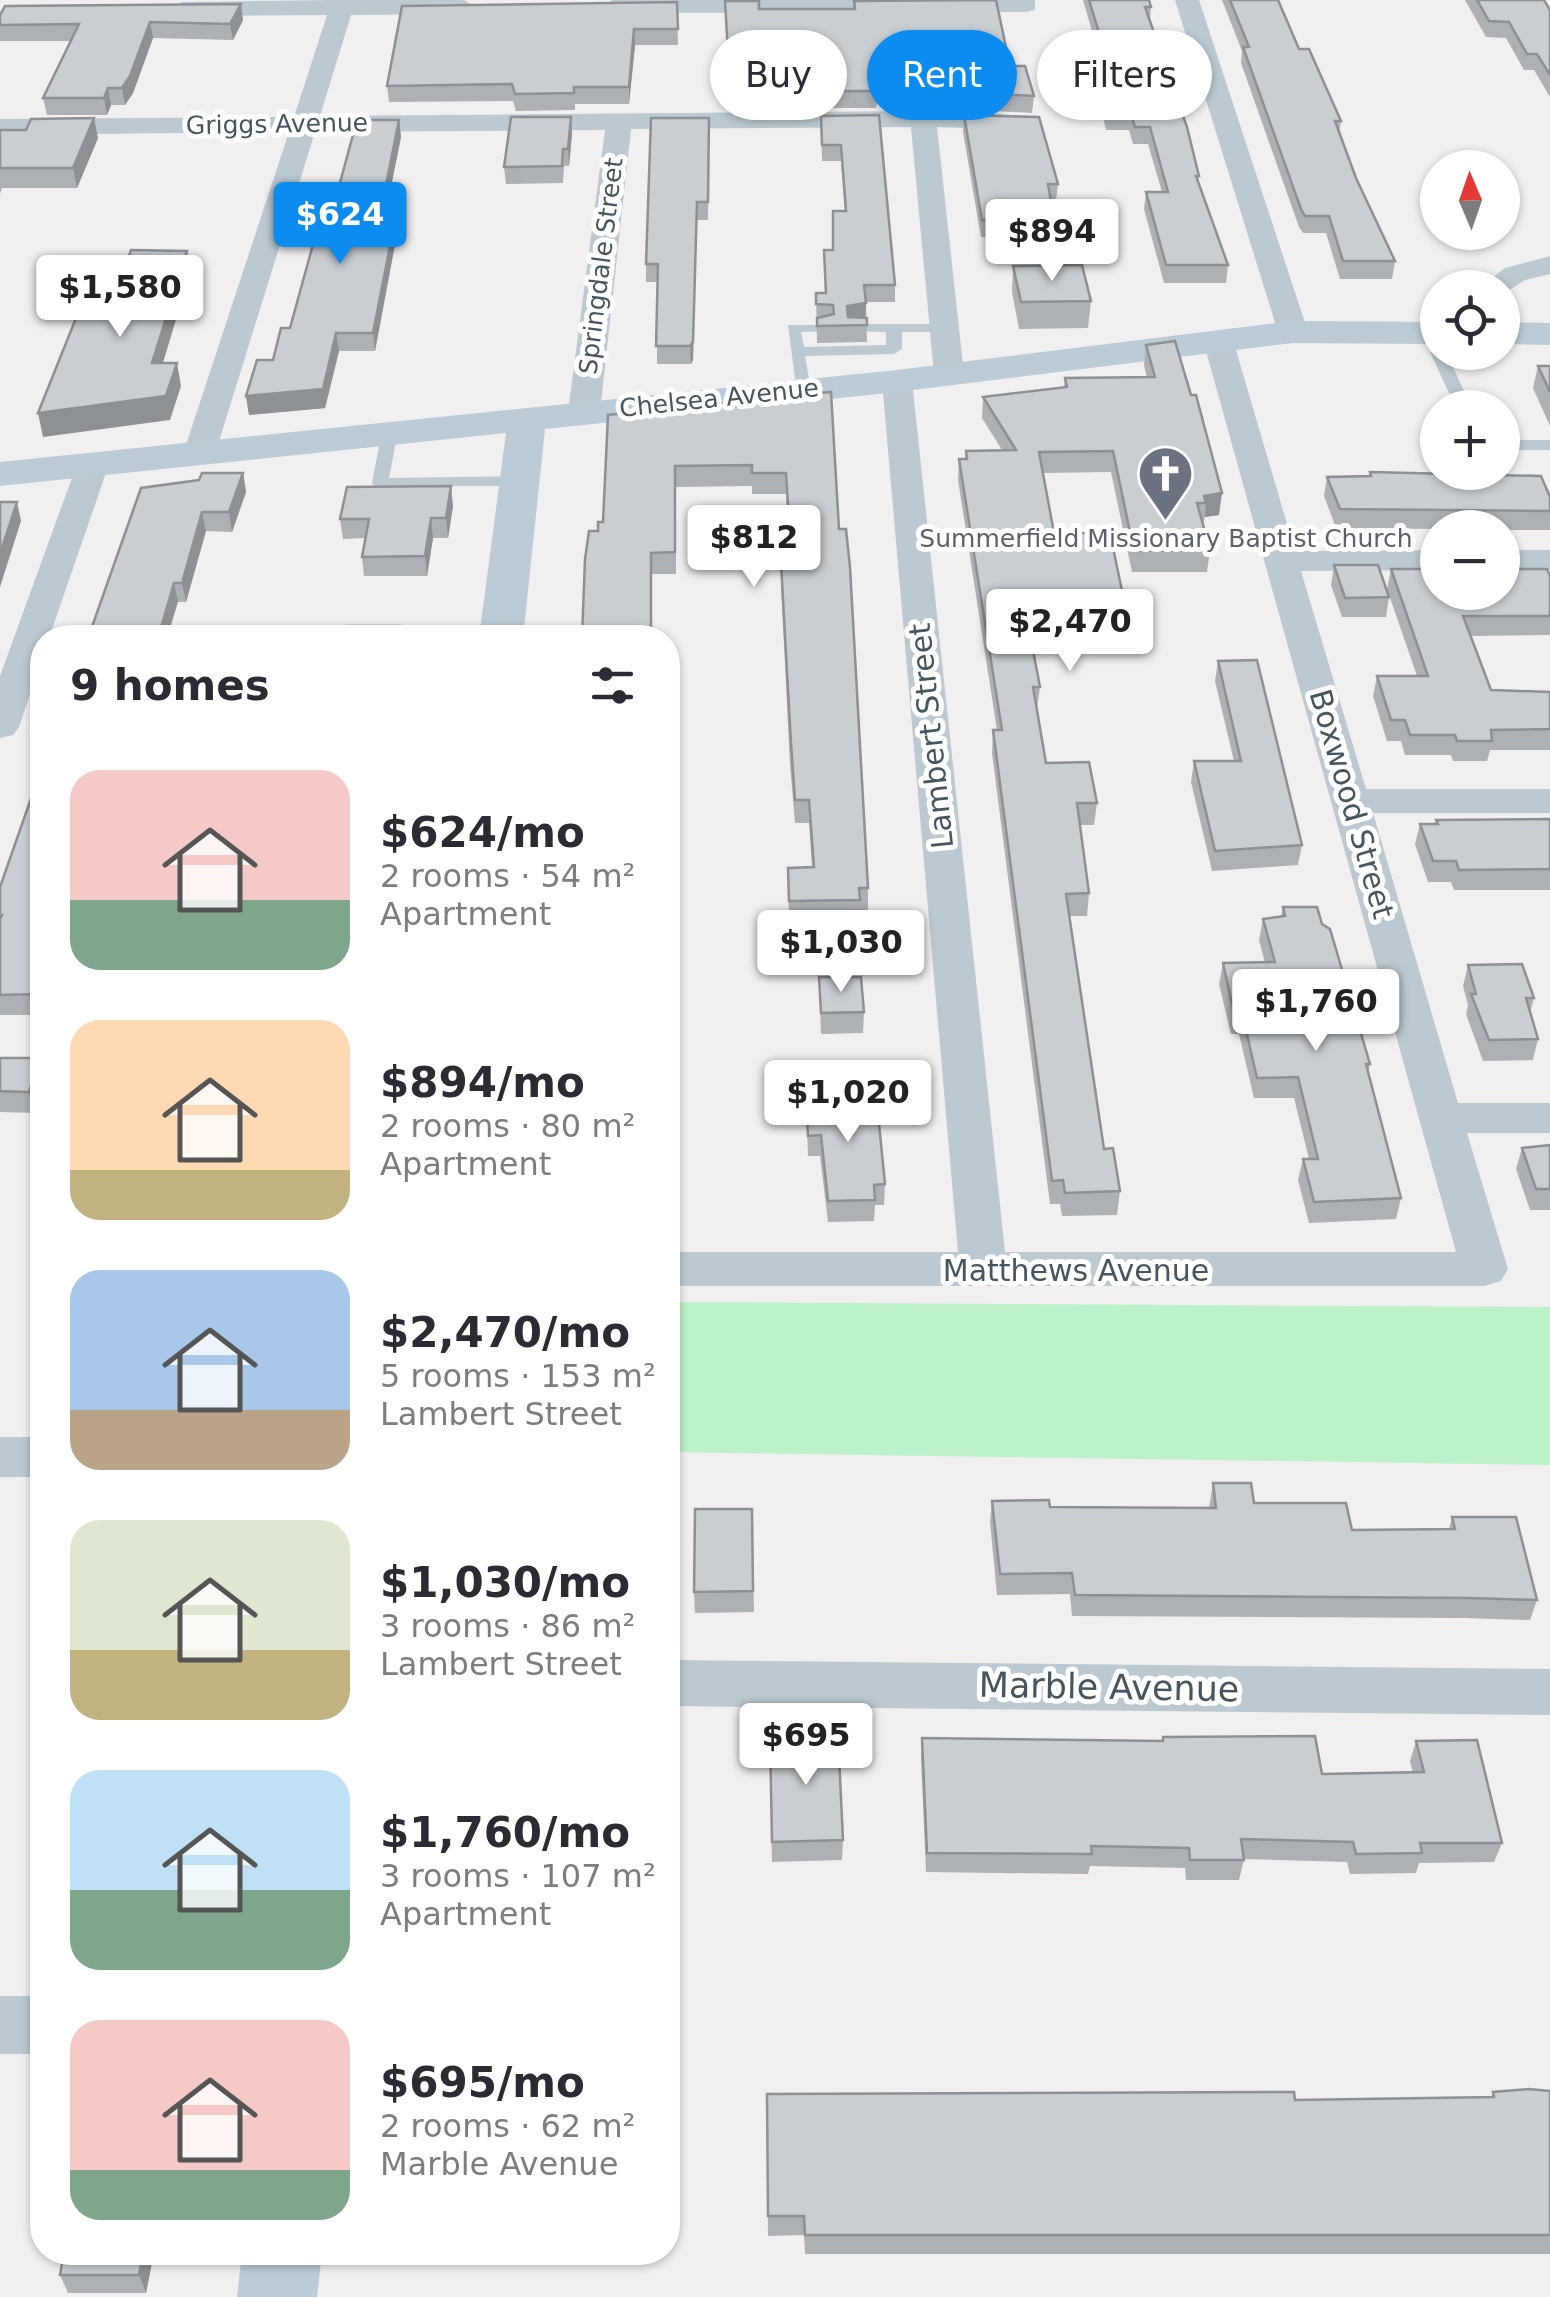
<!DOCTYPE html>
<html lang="en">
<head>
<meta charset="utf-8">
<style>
  body { margin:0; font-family:"DejaVu Sans",sans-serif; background:#f7f7f7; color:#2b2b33; height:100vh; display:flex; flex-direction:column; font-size:38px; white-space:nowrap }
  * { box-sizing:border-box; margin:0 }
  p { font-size:32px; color:#7c7c81 }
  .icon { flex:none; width:55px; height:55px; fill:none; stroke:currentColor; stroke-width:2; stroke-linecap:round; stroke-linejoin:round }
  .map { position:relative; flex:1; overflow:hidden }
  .details { position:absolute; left:30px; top:625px; width:650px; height:1640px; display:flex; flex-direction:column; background:#fff; border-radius:40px; box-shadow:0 2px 8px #0004 }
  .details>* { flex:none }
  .banner { position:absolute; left:710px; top:30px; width:690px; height:90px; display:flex; gap:20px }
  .needle { width:65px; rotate:358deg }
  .controls { position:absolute; left:1420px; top:150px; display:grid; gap:20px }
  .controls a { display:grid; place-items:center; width:100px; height:100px; border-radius:50%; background:#fff; box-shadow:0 2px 8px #0004; font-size:50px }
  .price { position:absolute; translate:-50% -85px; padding:0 22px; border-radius:10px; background:#fff; color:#222; font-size:32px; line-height:65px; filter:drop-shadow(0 2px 5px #0008) }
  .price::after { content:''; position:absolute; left:50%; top:60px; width:30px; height:22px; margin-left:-15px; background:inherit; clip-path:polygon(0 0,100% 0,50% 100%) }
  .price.current { background:#0d8cef; color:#fff }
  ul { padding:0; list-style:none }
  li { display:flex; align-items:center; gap:30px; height:250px; padding:0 40px }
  li span { display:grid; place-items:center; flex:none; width:280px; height:200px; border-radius:30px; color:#555 }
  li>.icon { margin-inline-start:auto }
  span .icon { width:120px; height:120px; fill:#fffc; stroke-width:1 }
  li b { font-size:42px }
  h2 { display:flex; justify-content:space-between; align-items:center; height:120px; padding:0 40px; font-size:42px }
  .tag { padding:0 35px; border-radius:45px; background:#fff; box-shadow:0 2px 8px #0004; font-size:35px; line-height:90px }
  .tag.current { background:#0d8cef; color:#fff }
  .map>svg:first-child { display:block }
  .green { fill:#bcf2ca }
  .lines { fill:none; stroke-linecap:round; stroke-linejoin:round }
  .lane { fill:#bcc9d0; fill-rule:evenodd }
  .street { fill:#bcc9d0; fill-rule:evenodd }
  .secondary { fill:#bccbd5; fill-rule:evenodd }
  .wall { fill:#adb1b5 }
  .shaded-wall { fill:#8d9094 }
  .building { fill:#c9ced3; stroke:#8d9094; stroke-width:2.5 }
  .labels { text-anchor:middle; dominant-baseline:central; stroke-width:10; stroke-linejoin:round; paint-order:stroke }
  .far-street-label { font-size:25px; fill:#46565f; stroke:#fff }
  .far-worship-label { font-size:25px; fill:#5b616d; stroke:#fff }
  .street-label { font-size:30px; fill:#46565f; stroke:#fff }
  .near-street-label { font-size:35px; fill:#46565f; stroke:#fff }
</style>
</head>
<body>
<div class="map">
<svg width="1550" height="2297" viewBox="0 0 1550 2297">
  <rect width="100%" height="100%" fill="#f2eff0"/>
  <!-- green -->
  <path class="green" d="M668,1302L1550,1307V1465L668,1452Z"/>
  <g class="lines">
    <!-- lane -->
    <g class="lane">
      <path d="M855,324H944L951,328L944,332H902V349L894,354L805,356L811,390L797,393L788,325H830V331L801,332L804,347L886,345V332L850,331V325Z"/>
      <path d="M1438,348V352H1446L1472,408H1456L1430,352Z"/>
      <path d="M390,426L398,431L389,478L520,476L528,481L520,486H374L372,483L382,431Z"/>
      <rect x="1502" y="440" width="48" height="10"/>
    </g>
    <!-- street -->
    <g class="street">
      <path d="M332,0H464L475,7L463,14L351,15L320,116L923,111L1032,116L1036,122L1032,128L1023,130L937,127L964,374L949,383L934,374L911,127L631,129L600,412L584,421L568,412L605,130L315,132L216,451L211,458H189L184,451L289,132L0,135V119L294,117L327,15L182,16L170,9L182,2Z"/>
      <path d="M1035,0V10L1026,12L617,13L605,6L612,0Z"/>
      <path d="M1175,0H1199L1308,332L1304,338L1293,341L1278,332Z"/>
      <path d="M1550,256V274L1525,280L1503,294L1502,288H1479L1505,268Z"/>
      <path d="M1218,331L1233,340L1295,551L1438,550V570L1301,571L1366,789H1550V813H1373L1458,1103H1550V1133H1467L1508,1269L1501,1281L1484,1286H668V1252H958L882,381L897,372L912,381L1005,1252H1456L1203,340Z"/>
      <path d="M93,454L109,464L49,638H42V658L19,727L13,735L0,738V676L77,464Z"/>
      <rect x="1502" y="550" width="48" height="20"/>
      <rect x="0" y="1437" width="42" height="40"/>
      <path d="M668,1660L1550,1669V1715L668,1706Z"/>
      <rect x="0" y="1996" width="42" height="58"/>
    </g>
    <!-- secondary -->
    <g class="secondary">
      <path d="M1293,321L1438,322V344L1293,343L897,392L545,429L523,638H479L506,433L0,486V462L897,370Z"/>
      <path d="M1502,322L1550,323V345L1502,344Z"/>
      <path d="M242,2252H322L317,2297H237Z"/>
    </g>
  </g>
  <!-- wall -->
  <g class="wall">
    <path d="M1083,0H1149L1151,7L1150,20L1199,176L1198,183L1228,265L1226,283H1164L1144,209L1146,192H1162L1148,144H1133L1129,130H1106L1095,82L1096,66H1102Z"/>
    <path d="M1222,0H1278L1299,49L1341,121L1339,133L1356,178L1395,261L1392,279H1340L1326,233H1303L1299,227L1241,63L1242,51Z"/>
    <path d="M1465,0H1544L1550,10V97L1534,70H1524L1506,38L1486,37Z"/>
    <path d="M854,1L1010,66L1034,96L1032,113L959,109L958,102H877L876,108H820V102L730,103L725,18L759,9H853Z"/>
    <path d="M677,2L678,45H635L629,104H575V110L516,111L513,101L389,102L387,86Z"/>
    <path d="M0,15L243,20L233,40L153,38L133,93L125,105H111L107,115H47L43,98L71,41H0Z"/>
    <path d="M879,115L895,285V302H866L867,342L817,343L816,293H825L824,250H833L845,211L841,161H822L821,116Z"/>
    <path d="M964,115L1058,184L1056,201L1051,202L1050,219H1026L1025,237H981L963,132Z"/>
    <path d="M571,117L572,134L569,166H564L563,183L506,184L504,167Z"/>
    <path d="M709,118L708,220H697L693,360L691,364H657V282H646V264Z"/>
    <path d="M399,120L401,137L390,190H401L402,207L375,351H339L325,408L249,415L246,396L273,360L290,328L338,190Z"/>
    <path d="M0,130H26L98,138L77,188H2L0,194Z"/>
    <path d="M1013,266L1091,301L1088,328L1019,329L1012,292Z"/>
    <path d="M1146,345L1219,515L1205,517L1203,524L1210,550L1207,572H1132L1111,472L1043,473L1054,533L1127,615L1124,637H1117L1115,650L1033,651L1040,687L1037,709L1046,763L1097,803L1094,825H1080L1089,893L1087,916H1070L1104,1149L1120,1191L1117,1215L1062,1216L1060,1204H1050L992,753L993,730H997L958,480L959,459H965L966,451L1002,450L982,418L983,397L1064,388L1065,378H1147L1144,365Z"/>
    <path d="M1538,366H1550V426L1533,388Z"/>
    <path d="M831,392L839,529L868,888V911H860L859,923L789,924L788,868L812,867L809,823H795L790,765L781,585V563L785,562V541L789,538L786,494H752V486L676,487V574H652L598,531L603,522L608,415Z"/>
    <path d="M1370,472L1550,497V530H1502V528H1438V529L1336,528L1324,496L1327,477L1369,476Z"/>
    <path d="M243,473L246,492L232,532L206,531L186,602H178L88,638L199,480Z"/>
    <path d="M453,506L448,538H433L427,576H364L362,557L365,538L343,539L340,519Z"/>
    <path d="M1334,565L1389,597L1386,617H1342L1331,585Z"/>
    <path d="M1391,569L1550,576V635L1471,636L1491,690L1550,692V750H1490L1487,761H1453L1451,755H1405L1401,741H1387L1373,696L1377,676H1417L1387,589Z"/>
    <path d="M1218,661L1302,845L1298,865L1212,871L1191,782L1194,761H1234L1215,681Z"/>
    <path d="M42,767V1015H0V887Z"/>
    <path d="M1550,819V890H1454L1451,882H1428L1415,844L1420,824H1435L1436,820Z"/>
    <path d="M1283,907L1370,1064L1368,1073L1401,1198L1396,1219L1309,1223L1298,1180L1303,1159H1309L1294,1098H1254L1239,1034H1231L1219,984L1223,963H1265L1259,940L1263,919L1281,916Z"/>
    <path d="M1468,965L1534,998L1530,1013L1538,1039L1533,1060L1483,1061L1466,1014L1468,1005L1463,986Z"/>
    <path d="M819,977L864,1012L863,1033L821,1034Z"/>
    <path d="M0,1058L42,1068V1088L35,1113L0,1112Z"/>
    <path d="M806,1099L885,1184L884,1205H875L874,1221L828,1222L820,1156H808Z"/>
    <path d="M1550,1145V1210H1530L1516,1169L1522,1148Z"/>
    <path d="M1213,1483L1254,1503L1352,1530L1449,1529L1452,1517L1537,1600L1530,1620L1463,1618L1072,1616L1070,1594L997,1595L990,1522L992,1501L1050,1507L1209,1508Z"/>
    <path d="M752,1509L754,1612L695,1613L694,1592Z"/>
    <path d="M770,1735L843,1840L842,1860L772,1862Z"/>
    <path d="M1163,1737L1322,1774L1413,1773L1410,1761L1416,1741L1502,1843L1494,1862L1419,1863L1416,1873L1350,1874L1347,1862L1244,1859L1239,1880H1186L1185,1868L1090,1866L1088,1874L926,1872L921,1758L922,1738L1162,1741Z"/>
    <path d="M1550,2091V2254H805L804,2235L768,2236L767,2094L1295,2100L1491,2097L1493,2092Z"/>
    <path d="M64,2252H154L146,2293H68L60,2275Z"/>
  </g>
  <!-- shaded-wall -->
  <g class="shaded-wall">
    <path d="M241,4L243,20L233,40L230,24Z"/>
    <path d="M150,22L153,38L133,93L125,105L122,88Z"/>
    <path d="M634,29L635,45L629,104V87Z"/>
    <path d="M108,88L111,105L107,115L104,98Z"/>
    <path d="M571,117L572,134L569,166L568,149Z"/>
    <path d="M94,118L98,138L77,188L73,168Z"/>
    <path d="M399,120L401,137L387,207L385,190Z"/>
    <path d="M401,190L402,207L375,351L373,333Z"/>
    <path d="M697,202L693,360L691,364L690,346Z"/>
    <path d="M187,251L190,273L156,386L152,363Z"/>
    <path d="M866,303L865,320L847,323V306Z"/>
    <path d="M336,333L339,351L325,408L249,415L246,396Z"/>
    <path d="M177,363L181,386L170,420L43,437L38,413Z"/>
    <path d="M243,473L246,492L232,532L229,512Z"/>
    <path d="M451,486L453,506L448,538L446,518Z"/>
    <path d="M1222,493L1219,515L1205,517L1206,503L1204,496Z"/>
    <path d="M17,502L21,521L0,587V554Z"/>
    <path d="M202,512L206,531L186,602L182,583Z"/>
    <path d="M431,518L433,538L427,576L425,556Z"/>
    <path d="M174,583L178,602L167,638H158Z"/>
    <path d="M40,1058L42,1068V1088L35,1113L29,1092Z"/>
    <path d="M143,2252H154L146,2293L139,2275Z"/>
  </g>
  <!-- building -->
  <g class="building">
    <path d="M996,0L1010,66H1025L1034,96L960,92L959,85L876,86L877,91H821L820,86H730L725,1H759V9H855L854,1Z"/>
    <path d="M1089,0H1149L1151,7H1145L1187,127L1199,176H1196L1228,265H1166L1146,192H1168L1150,127H1135L1131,113H1108L1096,66H1109Z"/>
    <path d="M1230,0H1278L1299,49H1309L1341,121H1335L1356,178L1395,261H1343L1329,216H1305L1301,209L1243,47H1249Z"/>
    <path d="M1477,0H1544L1550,10V75L1537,54H1527L1509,22L1489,21Z"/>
    <path d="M677,2L678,29H634L629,87H574V93L515,94L512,84L387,86L402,6Z"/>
    <path d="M241,4L230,24L150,22L130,76L122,88H108L104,98H43L79,24L0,25V15L5,6Z"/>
    <path d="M879,115L895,285H864L866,303L847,306L848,317L867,318V325L817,326V318L834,314L833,305L816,304V293H826L824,250H833V211H846L841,145H822L821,116Z"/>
    <path d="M964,115L1039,117L1058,184H1048L1051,201H1023L1026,220H982Z"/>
    <path d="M511,117H571L568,149H563L562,166L504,167Z"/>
    <path d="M94,118L73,168H0V130H26L31,119Z"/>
    <path d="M651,118H709L708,202H697L693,342L690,346H656L658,264H646Z"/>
    <path d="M357,120H399L385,190H401L373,333H336L323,389L246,396L257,360H273L281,328H290L328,190H338Z"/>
    <path d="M131,250L187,251L152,363H177L166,396L38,413L78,313H97L106,291H117Z"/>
    <path d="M1082,265L1091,301L1021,302L1013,266Z"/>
    <path d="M1175,341L1191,395H1196L1222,493L1204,496L1206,503H1197L1210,550L1134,551L1113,451L1039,452L1054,533H1110L1127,615H1115L1118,628L1029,629L1040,687H1033L1046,763L1089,762L1097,803H1077L1089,893L1066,894L1104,1149L1113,1148L1120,1191L1065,1193L1063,1180L1052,1181L993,730H1002L959,459H967L966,451L1016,450L983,397L1067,387L1065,378L1155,377L1146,345Z"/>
    <path d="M1538,366H1550V392Z"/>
    <path d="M831,392L839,529H846L850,567L868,888H859L860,900L789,901L788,868L814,867L809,800H795L791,743L781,563L787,561L785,541L790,537L786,473H752V465L675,466V552L651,553V638H582L585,559L589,531H598V522H603L608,415Z"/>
    <path d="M1370,472L1541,476L1550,497V511L1340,509L1327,477L1371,476Z"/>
    <path d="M202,473H243L229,512H202L182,583H174L158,638H88L141,488L199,480Z"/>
    <path d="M451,486L446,518H431L425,556L362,557L369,519H340L347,487Z"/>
    <path d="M0,502H17L0,554Z"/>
    <path d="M1334,565H1378L1389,597L1345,598Z"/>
    <path d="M1391,569H1438V592H1502V569H1547L1550,576V616H1463L1491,690L1550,692V729L1491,730L1492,741H1457L1455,735H1410L1405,720H1391L1377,676H1428Z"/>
    <path d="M346,626H400V630H413L412,638H344Z"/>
    <path d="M1257,660L1302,845L1215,851L1194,761H1241L1218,661Z"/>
    <path d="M42,767V994L0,995V919L2,915H0V887Z"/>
    <path d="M1550,819V869L1459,870L1456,861H1433L1420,824H1438L1436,820Z"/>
    <path d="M1283,907H1317L1322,924L1330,929L1370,1064H1366L1401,1198L1314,1202L1303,1159H1318L1298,1077L1257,1078L1242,1013H1234L1223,963L1275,962L1263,919L1285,916Z"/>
    <path d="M1522,964L1534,998H1526L1538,1039L1489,1040L1471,994H1476L1468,965Z"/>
    <path d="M819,977H861L864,1012L821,1013Z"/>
    <path d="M0,1058H40L29,1092L0,1091Z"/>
    <path d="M869,1094L870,1104H877L885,1184L874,1185L875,1200L828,1201L821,1135L808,1136L806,1099Z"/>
    <path d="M1550,1145V1189H1536L1522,1148Z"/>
    <path d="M1213,1483H1251L1254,1503H1346L1352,1530L1455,1529L1452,1517H1516L1537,1600L1469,1598L1075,1595L1072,1573L1000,1574L992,1501L1049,1500L1050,1507L1216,1508Z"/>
    <path d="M695,1509H752L753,1591L694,1592Z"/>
    <path d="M770,1735H838L843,1840L772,1842Z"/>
    <path d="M1315,1736L1322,1774L1424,1772L1416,1741L1477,1740L1502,1843H1420L1422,1853L1356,1854L1353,1842L1241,1839L1244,1860H1190L1189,1848L1091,1846L1092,1854L927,1853L922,1738L1163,1741V1737Z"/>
    <path d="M1529,2089L1550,2091V2235H805L804,2216H768L767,2094L1294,2092L1295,2100L1494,2097L1493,2092Z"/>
    <path d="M64,2252H143L139,2275H60Z"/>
  </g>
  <!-- icons -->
  <defs>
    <symbol id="church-pin" viewBox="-11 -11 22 30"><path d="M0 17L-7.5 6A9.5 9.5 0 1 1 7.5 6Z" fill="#6b7280" stroke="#fff"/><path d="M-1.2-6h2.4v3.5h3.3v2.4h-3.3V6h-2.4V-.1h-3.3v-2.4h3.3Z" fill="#fff"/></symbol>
  </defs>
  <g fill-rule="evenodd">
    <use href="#church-pin" x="1134" y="442" width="63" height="86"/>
  </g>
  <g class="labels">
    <!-- far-street labels -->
    <g class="far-street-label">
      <text transform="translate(277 124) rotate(-1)">Griggs Avenue</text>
      <text transform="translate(601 266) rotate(-83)">Springdale Street</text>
      <text transform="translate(719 398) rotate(-6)">Chelsea Avenue</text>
    </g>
    <!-- far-worship labels -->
    <g class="far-worship-label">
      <text x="1166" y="538">Summerfield Missionary Baptist Church</text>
    </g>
    <!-- street labels -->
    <g class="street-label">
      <text transform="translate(931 736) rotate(-96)">Lambert Street</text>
      <text transform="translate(1352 804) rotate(74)">Boxwood Street</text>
      <text x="1076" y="1270">Matthews Avenue</text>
    </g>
    <!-- near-street labels -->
    <g class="near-street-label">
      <text transform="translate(1109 1687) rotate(1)">Marble Avenue</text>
    </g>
  </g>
</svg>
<div class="controls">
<a><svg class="needle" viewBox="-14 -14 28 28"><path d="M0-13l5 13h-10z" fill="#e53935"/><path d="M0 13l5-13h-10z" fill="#7c7c81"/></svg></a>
<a><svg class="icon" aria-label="locate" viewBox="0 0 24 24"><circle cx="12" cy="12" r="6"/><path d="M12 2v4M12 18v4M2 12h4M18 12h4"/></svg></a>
<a>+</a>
<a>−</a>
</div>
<b class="price current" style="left:340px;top:267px">$624</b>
<b class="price" style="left:1052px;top:284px">$894</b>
<b class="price" style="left:120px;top:340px">$1,580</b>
<b class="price" style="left:754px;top:590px">$812</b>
<b class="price" style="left:1070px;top:674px">$2,470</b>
<b class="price" style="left:841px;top:995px">$1,030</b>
<b class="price" style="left:1316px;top:1054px">$1,760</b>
<b class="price" style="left:848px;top:1145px">$1,020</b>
<b class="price" style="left:806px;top:1788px">$695</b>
<div class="banner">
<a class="tag">Buy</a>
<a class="tag current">Rent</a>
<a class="tag">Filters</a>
</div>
<section class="details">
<h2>9 homes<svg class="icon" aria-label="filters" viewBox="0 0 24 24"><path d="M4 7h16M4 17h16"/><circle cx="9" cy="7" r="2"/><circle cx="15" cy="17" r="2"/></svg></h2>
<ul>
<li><span style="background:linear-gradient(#f6c9c9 65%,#7fa58c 0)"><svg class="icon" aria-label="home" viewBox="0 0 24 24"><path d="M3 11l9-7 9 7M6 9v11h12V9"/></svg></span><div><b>$624/mo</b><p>2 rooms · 54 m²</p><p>Apartment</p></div></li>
<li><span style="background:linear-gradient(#ffd9b3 75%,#c2b280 0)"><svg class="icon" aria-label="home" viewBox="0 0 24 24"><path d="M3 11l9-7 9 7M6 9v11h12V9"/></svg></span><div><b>$894/mo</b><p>2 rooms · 80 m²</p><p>Apartment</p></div></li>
<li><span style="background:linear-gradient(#a9c7e8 70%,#b9a48a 0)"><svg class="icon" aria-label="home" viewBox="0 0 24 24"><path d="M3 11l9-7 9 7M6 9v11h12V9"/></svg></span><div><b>$2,470/mo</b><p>5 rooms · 153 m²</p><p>Lambert Street</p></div></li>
<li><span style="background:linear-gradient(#dfe7d0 65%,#c2b280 0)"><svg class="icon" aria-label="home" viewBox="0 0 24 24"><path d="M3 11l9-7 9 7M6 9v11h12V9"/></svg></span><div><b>$1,030/mo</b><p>3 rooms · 86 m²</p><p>Lambert Street</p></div></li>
<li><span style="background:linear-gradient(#bfe0f5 60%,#7fa58c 0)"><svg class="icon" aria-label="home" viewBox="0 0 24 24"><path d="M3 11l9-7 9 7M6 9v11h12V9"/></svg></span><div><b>$1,760/mo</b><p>3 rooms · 107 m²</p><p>Apartment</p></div></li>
<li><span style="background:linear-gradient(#f6c9c9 75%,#7fa58c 0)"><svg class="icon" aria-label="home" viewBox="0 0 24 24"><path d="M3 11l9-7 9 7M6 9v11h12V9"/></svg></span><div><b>$695/mo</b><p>2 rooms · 62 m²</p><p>Marble Avenue</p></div></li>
</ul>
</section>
</div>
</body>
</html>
